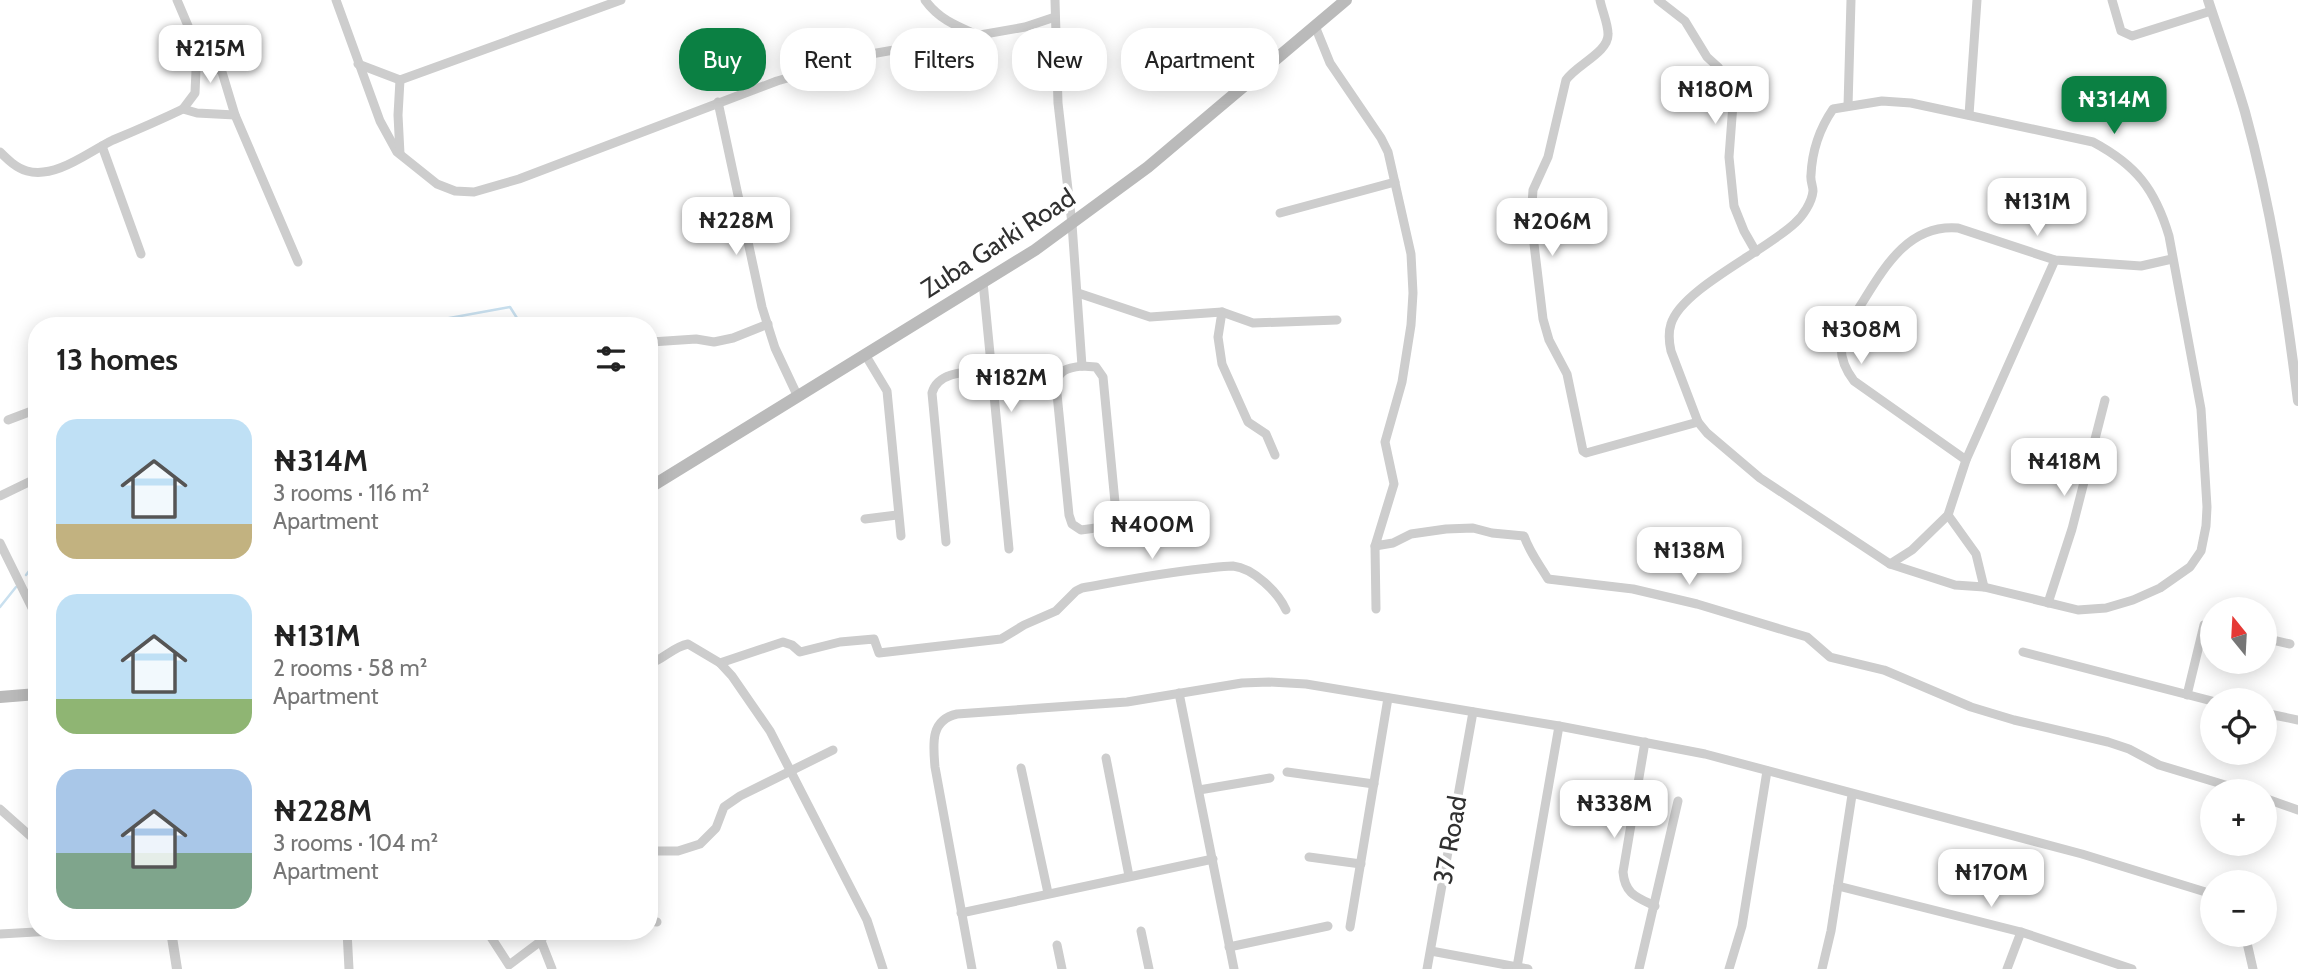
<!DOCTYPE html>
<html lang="en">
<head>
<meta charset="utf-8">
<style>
  body { margin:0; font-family:Cabin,sans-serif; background:#f2f2f2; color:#222; height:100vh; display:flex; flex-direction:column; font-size:26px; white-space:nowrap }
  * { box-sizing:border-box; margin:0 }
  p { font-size:23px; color:#767676 }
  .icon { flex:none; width:38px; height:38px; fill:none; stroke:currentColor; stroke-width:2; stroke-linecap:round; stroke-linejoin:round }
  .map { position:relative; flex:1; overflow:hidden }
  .sheet { position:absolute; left:28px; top:317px; width:630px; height:623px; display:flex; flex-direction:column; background:#fff; border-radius:28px; box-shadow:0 4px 18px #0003 }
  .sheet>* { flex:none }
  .banner { position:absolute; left:679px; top:28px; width:665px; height:63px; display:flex; gap:14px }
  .needle { width:46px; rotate:342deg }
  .tools { position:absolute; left:2200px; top:597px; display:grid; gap:14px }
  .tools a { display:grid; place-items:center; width:77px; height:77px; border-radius:50%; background:#fff; box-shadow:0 4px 18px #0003; font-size:35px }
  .price { position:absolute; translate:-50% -60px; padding:0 16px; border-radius:14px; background:#fff; color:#222; font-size:23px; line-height:46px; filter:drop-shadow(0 2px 4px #0008) }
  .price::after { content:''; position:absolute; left:50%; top:42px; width:21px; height:16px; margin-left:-10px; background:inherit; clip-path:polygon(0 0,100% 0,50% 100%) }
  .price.selected { background:#0b8043; color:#fff }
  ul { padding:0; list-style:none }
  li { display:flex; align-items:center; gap:21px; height:175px; padding:0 28px }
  li span { display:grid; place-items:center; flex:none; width:196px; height:140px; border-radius:21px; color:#555 }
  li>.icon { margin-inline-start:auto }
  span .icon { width:84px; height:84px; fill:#fffc; stroke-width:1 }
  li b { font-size:30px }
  h2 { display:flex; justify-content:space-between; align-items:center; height:84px; padding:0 28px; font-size:30px }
  .tag { padding:0 24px; border-radius:28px; background:#fff; box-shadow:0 4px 18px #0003; font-size:24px; line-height:63px }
  .tag.selected { background:#0b8043; color:#fff }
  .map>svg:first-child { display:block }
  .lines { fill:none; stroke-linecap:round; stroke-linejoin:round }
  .stream { stroke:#c9e0ef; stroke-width:2.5 }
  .minor { stroke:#cdcdcd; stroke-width:9 }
  .tertiary { stroke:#cdcdcd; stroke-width:10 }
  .secondary { stroke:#bababa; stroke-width:12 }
  .labels { text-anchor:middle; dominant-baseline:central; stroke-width:7; stroke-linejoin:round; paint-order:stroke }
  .street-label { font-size:26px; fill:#303030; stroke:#fff }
</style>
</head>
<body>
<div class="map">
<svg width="2298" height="969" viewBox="0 0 2298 969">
  <rect width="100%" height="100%" fill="#fff"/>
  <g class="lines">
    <!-- stream -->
    <g class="stream">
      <path d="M427,326L433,321L510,307L522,326"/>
      <path d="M26,575L37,561"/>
      <path d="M0,607L16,587"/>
    </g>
    <!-- minor -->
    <g class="minor">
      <path d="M177,0L197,47L222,72L235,115L298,262"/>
      <path d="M336,0L380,121L397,152L437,184L455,191L474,192L519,179L777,81L871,54L1025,27L1055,17"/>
      <path d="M925,0C938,18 954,25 975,34"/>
      <path d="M1055,0L1058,103L1072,224L1082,366"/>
      <path d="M1600,0C1602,11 1608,23 1608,34C1609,52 1576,65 1566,80L1548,157L1533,190L1531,219L1543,319L1549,340L1567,374L1583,451L1586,453L1698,422"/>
      <path d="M1658,0L1685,21L1707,57L1718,67L1729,82L1733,104L1729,157L1734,206L1744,231L1756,252"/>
      <path d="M2112,0L2121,31L2132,36L2211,11"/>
      <path d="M1315,26L1330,63L1381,138L1388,152L1411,254L1413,293L1411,325L1402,382L1385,442L1394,484L1375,546L1393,543L1411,534L1446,529L1473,528L1492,533L1524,536C1530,553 1539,564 1548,579L1633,589L1697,604L1790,632L1807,637L1830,657L1884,670L1971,707L2014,720L2108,742L2129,749L2159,765L2245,791"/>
      <path d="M358,64L400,80L621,0"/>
      <path d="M400,80L398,115L400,154"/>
      <path d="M1882,101L1911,103L2093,142C2136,165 2155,189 2169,236L2201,409L2207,507L2206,526L2201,551L2190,567L2160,588L2133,600L2106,608L2078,610L1984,587L1955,585L1890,564L1760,478L1707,433L1698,422L1671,351C1669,342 1668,333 1671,324C1681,289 1767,250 1795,223C1803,216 1812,202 1813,191C1813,186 1810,180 1811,175C1812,152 1820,128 1833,109Z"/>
      <path d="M718,102L762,307L775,348L798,397"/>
      <path d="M1848,106L1851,0"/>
      <path d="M183,109L195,93L197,47"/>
      <path d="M1969,115L1977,0"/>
      <path d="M102,146L141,254"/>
      <path d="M0,152C7,159 16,168 27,171C56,179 88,152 113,140C137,130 160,120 183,109L197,113L235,115"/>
      <path d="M1280,213L1395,182"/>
      <path d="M983,282L1009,549"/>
      <path d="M1078,293L1150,317L1222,312L1253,323L1337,320"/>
      <path d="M1222,312L1218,337L1222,364L1248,422L1266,434L1275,455"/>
      <path d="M651,342L696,339L714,342L733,338L768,324"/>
      <path d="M866,356L887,391L901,536"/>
      <path d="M1082,366L1096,367L1103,377L1116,513L1110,526L1081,530L1072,524L1069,515L1056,384C1059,369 1068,368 1082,366Z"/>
      <path d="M8,420L37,409"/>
      <path d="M1966,460L1854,381C1844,368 1838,352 1843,335C1846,325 1856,313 1862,303C1885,266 1909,224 1958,228L2055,260L2141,266L2172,259"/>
      <path d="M0,496L33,480L37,476"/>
      <path d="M865,519L897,515"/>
      <path d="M946,542L932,393C938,370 971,372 991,370"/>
      <path d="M0,543L37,618"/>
      <path d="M1375,546L1376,609"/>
      <path d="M1890,564L1912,550L1948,515"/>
      <path d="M1984,587L1976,554L1948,515L1966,460L2055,260"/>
      <path d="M2048,603L2072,529L2105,400"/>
      <path d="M2264,638L2290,644"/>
      <path d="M2023,652L2212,701"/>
      <path d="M720,663L783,642L792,645L800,652L840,642L874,639L879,653L1001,639L1024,625L1056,611L1076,591L1082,588C1121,581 1161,573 1200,569C1211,568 1222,566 1233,566C1253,568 1278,592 1286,610"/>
      <path d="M649,664C664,659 673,647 688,644L720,663L732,676L770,731L867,920L883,969"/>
      <path d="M1179,693L1234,969"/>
      <path d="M2187,695L2204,625L2212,626"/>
      <path d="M2264,713L2298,720"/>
      <path d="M1645,742L1623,872C1625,894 1636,897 1655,906"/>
      <path d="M1106,758L1129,876"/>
      <path d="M1021,768L1048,893"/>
      <path d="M1287,772L1374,784"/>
      <path d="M1199,790L1270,778"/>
      <path d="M2264,798L2298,810"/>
      <path d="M0,809L37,842"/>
      <path d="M649,851H678L700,844L716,828L724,807L740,796L833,750"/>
      <path d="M1309,857L1361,864"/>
      <path d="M1838,886L2021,932L2132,969"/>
      <path d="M961,913L1213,859"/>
      <path d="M649,921L657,922"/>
      <path d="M1350,927L1388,698"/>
      <path d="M347,931L349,969"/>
      <path d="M487,931L509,965L541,941L546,931"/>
      <path d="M1141,931L1149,969"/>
      <path d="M0,934L53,931"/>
      <path d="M2245,934L2253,969"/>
      <path d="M541,941L552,969"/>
      <path d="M1057,945L1062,969"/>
      <path d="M1229,947L1328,926"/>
      <path d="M1431,951L1528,969"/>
      <path d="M1517,967L1559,726"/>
      <path d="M972,969L935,767C933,744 930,720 957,714L1127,702L1242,683L1269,682L1306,684L1559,726L1705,754L2082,854L2212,894"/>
      <path d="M1427,969L1473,712"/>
      <path d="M1639,969L1678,801"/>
      <path d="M1729,969L1742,926L1767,771"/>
      <path d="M1822,969L1831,931L1852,795"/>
      <path d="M2007,969L2021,932"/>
    </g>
    <!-- tertiary -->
    <g class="tertiary">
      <path d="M2208,0C2220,37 2234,74 2245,112C2271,206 2286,304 2298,401"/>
      <path d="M171,931L177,969"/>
    </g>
    <!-- secondary -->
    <g class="secondary">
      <path d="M649,488L1035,250L1148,167L1346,0"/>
      <path d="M0,697L37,694"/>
    </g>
  </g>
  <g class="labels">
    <!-- street labels -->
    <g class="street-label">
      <text transform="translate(998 243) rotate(-33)">Zuba Garki Road</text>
      <text transform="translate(1450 840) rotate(-80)">37 Road</text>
    </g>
  </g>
</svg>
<div class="tools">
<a><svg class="needle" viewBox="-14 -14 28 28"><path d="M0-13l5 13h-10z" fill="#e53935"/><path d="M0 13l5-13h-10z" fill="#767676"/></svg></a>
<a><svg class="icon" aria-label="locate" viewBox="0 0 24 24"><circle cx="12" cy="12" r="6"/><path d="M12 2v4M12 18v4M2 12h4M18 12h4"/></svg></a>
<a>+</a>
<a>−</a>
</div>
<b class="price" style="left:210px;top:85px">₦215M</b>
<b class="price" style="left:1715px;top:126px">₦180M</b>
<b class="price selected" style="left:2114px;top:136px">₦314M</b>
<b class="price" style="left:2037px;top:238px">₦131M</b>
<b class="price" style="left:736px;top:257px">₦228M</b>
<b class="price" style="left:1552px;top:258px">₦206M</b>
<b class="price" style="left:1861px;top:366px">₦308M</b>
<b class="price" style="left:1011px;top:414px">₦182M</b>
<b class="price" style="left:2064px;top:498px">₦418M</b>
<b class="price" style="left:1152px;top:561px">₦400M</b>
<b class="price" style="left:1689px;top:587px">₦138M</b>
<b class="price" style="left:1614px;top:840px">₦338M</b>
<b class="price" style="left:1991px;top:909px">₦170M</b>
<div class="banner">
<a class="tag selected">Buy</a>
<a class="tag">Rent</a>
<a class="tag">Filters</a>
<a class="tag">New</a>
<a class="tag">Apartment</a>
</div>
<section class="sheet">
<h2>13 homes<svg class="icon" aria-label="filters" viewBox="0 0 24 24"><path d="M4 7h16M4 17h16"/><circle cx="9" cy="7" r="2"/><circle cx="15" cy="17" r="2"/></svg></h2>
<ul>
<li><span style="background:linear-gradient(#bfe0f5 75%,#c2b280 0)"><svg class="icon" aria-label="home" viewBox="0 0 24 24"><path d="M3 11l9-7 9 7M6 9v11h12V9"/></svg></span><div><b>₦314M</b><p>3 rooms · 116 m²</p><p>Apartment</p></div></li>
<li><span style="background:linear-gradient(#bfe0f5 75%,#8fb573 0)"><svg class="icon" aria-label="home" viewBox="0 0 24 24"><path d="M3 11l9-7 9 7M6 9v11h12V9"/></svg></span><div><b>₦131M</b><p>2 rooms · 58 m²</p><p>Apartment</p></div></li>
<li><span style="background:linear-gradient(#a9c7e8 60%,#7fa58c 0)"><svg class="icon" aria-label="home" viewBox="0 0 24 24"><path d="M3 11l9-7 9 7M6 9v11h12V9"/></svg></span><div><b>₦228M</b><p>3 rooms · 104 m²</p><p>Apartment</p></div></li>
</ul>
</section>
</div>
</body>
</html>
